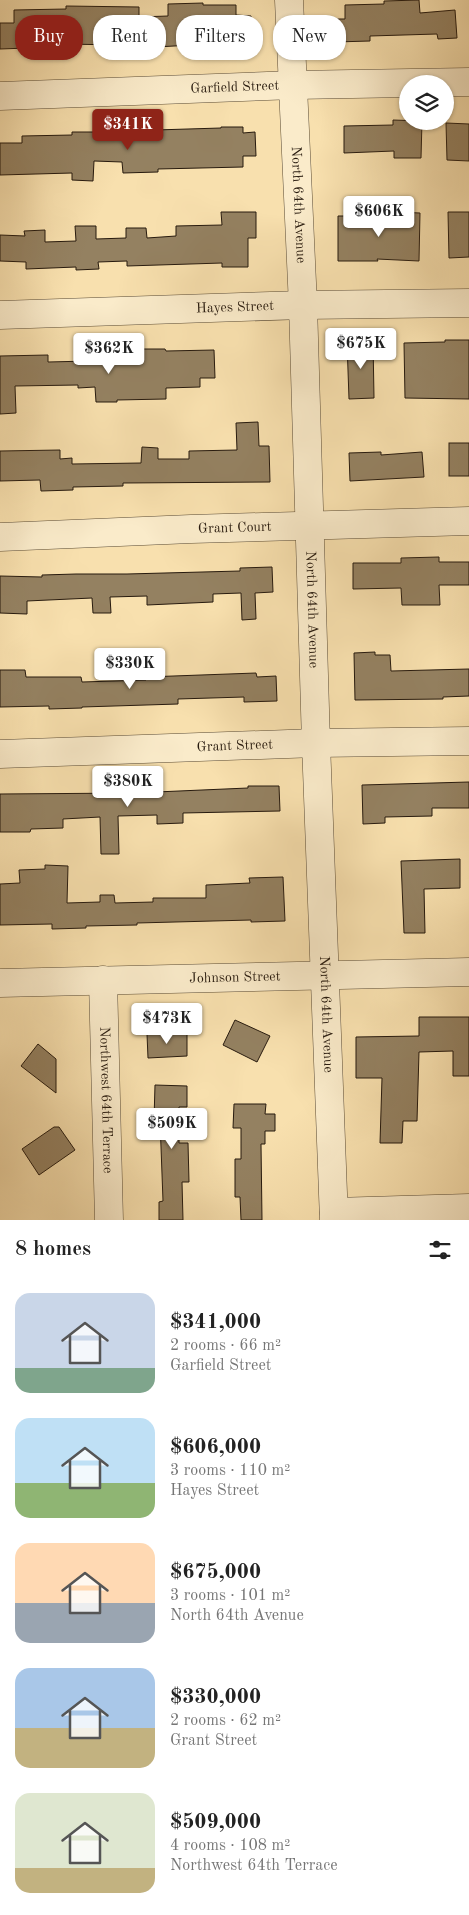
<!DOCTYPE html>
<html lang="en">
<head>
<meta charset="utf-8">
<style>
  body { margin:0; font-family:"Old Standard TT",serif; background:#f2f2f2; color:#222; height:100vh; display:flex; flex-direction:column; font-size:19px; white-space:nowrap }
  * { box-sizing:border-box; margin:0 }
  p { font-size:16px; color:#767676 }
  .icon { flex:none; width:28px; height:28px; fill:none; stroke:currentColor; stroke-width:2; stroke-linecap:round; stroke-linejoin:round }
  .map { position:relative; height:1220px; overflow:hidden }
  .details { display:flex; flex-direction:column; background:#fff; flex:1 }
  .details>* { flex:none }
  .banner { position:absolute; left:15px; top:15px; width:440px; height:45px; display:flex; gap:10px }
  .controls { position:absolute; left:399px; top:75px; display:grid; gap:10px }
  .controls a { display:grid; place-items:center; width:55px; height:55px; border-radius:50%; background:#fff; box-shadow:0 1px 4px #0004; font-size:25px }
  .price { position:absolute; translate:-50% -42px; padding:0 11px; border-radius:5px; background:#fff; color:#222; font-size:16px; line-height:32px; filter:drop-shadow(0 1px 2px #0008) }
  .price::after { content:''; position:absolute; left:50%; top:30px; width:15px; height:11px; margin-left:-8px; background:inherit; clip-path:polygon(0 0,100% 0,50% 100%) }
  .price.on { background:#8f2418; color:#fff }
  ul { padding:0; list-style:none }
  li { display:flex; align-items:center; gap:15px; height:125px; padding:0 15px }
  li span { display:grid; place-items:center; flex:none; width:140px; height:100px; border-radius:15px; color:#555 }
  li>.icon { margin-inline-start:auto }
  span .icon { width:60px; height:60px; fill:#fffc; stroke-width:1 }
  li b { font-size:21px }
  h2 { display:flex; justify-content:space-between; align-items:center; height:60px; padding:0 15px; font-size:21px }
  .pill { padding:0 18px; border-radius:20px; background:#fff; box-shadow:0 1px 4px #0004; font-size:18px; line-height:45px }
  .pill.on { background:#8f2418; color:#fff }
  .map>svg:first-child { display:block }
  .building { fill:#948161; stroke:#271a0e }
  .lines { fill:none; stroke-linecap:round; stroke-linejoin:round }
  .minor-casing { stroke:#5b4c36; stroke-width:29 }
  .minor { stroke:#faebca; stroke-width:28 }
  .labels { text-anchor:middle; dominant-baseline:central; stroke-width:4.5; stroke-linejoin:round; paint-order:stroke }
  .street-label { font-size:14px; fill:#271a0e; stroke:#faebca }
</style>
</head>
<body>
<div class="map">
<svg width="469" height="1220" viewBox="0 0 469 1220">
  <rect width="100%" height="100%" fill="#f8e0ae"/>
  <filter id="stains"><feTurbulence type="fractalNoise" baseFrequency=".004" numOctaves="4"/><feColorMatrix values="0 0 0 0 .2 0 0 0 0 .09 0 0 0 0 .02 0 0 0 .5 -.17"/></filter>
  <radialGradient id="worn" r=".72"><stop offset=".6" stop-color="#630" stop-opacity="0"/><stop offset="1" stop-color="#630" stop-opacity=".3"/></radialGradient>
  <!-- building -->
  <g class="building">
    <path d="M419,0L420,13L455,10L457,38L438,39L437,34L370,36V41L335,42V19H345V5L384,4V1Z"/>
    <path d="M203,3V5H236V15L251,16L250,43L192,41V45L120,49V45L65,44L66,39L28,40V48L0,49V23H14V10L66,9V6L139,7V17L168,16V4Z"/>
    <path d="M393,120L422,121L421,158H394V151L344,153V126L393,125Z"/>
    <path d="M446,123L469,124V161L447,160Z"/>
    <path d="M221,127H243V133L255,132L256,156H243V167L158,169V172L123,173L122,162L94,161L93,181L72,180V173L0,175V143H22V136L72,135V132H122V131L221,128Z"/>
    <path d="M221,212H256V238H248V267H222V263L127,266V261L98,262L99,269L76,270V267L26,269V262L0,261V235L25,236L24,231L45,230V242L76,241L75,226H96V239L126,238V228H146L147,238L176,236V226L222,225Z"/>
    <path d="M395,212L420,213L419,261L377,259L378,261H338V216H395Z"/>
    <path d="M448,212H469V257L449,258Z"/>
    <path d="M445,340H469V399L405,398L404,343L445,342Z"/>
    <path d="M373,341L374,398L349,399L347,342Z"/>
    <path d="M129,349H165L166,351L214,350L215,378H200V387L166,388V399L117,400V402H96L95,387L78,388V385L15,386L16,413L0,414V356L48,355V362L130,360Z"/>
    <path d="M258,422L259,446H269L270,482L123,483V486L73,487V490L41,491L40,480L0,481V451L60,450V459L72,458V464L141,463L142,447L158,448V459H189V451L237,450L236,423Z"/>
    <rect x="449" y="443" width="20" height="33"/>
    <path d="M381,452V455L422,452L424,477L350,481L349,453Z"/>
    <path d="M439,557V562H469V585H439L440,605H402L401,588L353,589V563H401V558Z"/>
    <path d="M272,567L273,592L255,593L256,619L242,620L241,593L213,594V602L147,605V596L110,597L111,613H93L92,598L27,601V614L0,613V576L42,577V575L76,574H127L240,571V568Z"/>
    <path d="M375,652V655H390L391,671L469,669V696L443,697V699L355,700L354,653Z"/>
    <path d="M0,670H25L26,677H81L82,682L146,680V677L256,673L257,677L276,676L277,701L244,702V697L178,699V704L82,707V708L49,709V706L0,707Z"/>
    <path d="M469,782V808H432V816L385,817V823L363,824L362,785Z"/>
    <path d="M248,786H279L280,811L183,813V823L157,824V815L118,816L119,854H101L100,817L63,819V828L31,829L30,832H0V794L133,793L248,788Z"/>
    <path d="M460,859V888L424,889L425,933H404L401,861Z"/>
    <path d="M45,865L68,866L67,903L100,902V895H114L115,903L153,902V898H206V885L250,883L249,878L283,877L285,921L251,922V920L137,923V925L86,926V928L52,929V924L0,925V884L20,883L19,870L45,869Z"/>
    <path d="M419,1017H469V1076H453V1051L419,1052L417,1121H403L402,1143H380L382,1078H356V1037L419,1036Z"/>
    <path d="M235,1020L270,1036L257,1062L223,1045Z"/>
    <path d="M187,1033V1056L148,1058L147,1034Z"/>
    <path d="M38,1044L56,1059V1093L21,1066Z"/>
    <path d="M155,1085L187,1086V1107H179V1143H188L189,1182H182L183,1220H159V1202L163,1201L160,1120H154Z"/>
    <path d="M234,1104H266L265,1114H275V1131H265V1144H261L262,1220H241L240,1197H235V1159H241V1128H233Z"/>
    <path d="M54,1127H59L75,1150L39,1175L22,1149Z"/>
  </g>
  <g class="lines">
    <defs>
      <g id="minor">
        <path id="s1" d="M289,0L303,305L316,743L334,1220"/>
        <path id="s2" d="M0,96L294,85L469,82"/>
        <path id="s3" d="M0,315L303,305L469,303"/>
        <path id="s4" d="M0,537L191,529L469,521"/>
        <path id="s5" d="M0,754L316,743L469,741"/>
        <path id="s6" d="M103,980L109,1220"/>
        <path id="s7" d="M0,983L469,972"/>
        <path d="M334,1212L469,1208"/>
      </g>
    </defs>
    <!-- minor casing -->
    <use href="#minor" class="minor-casing"/>
    <!-- minor -->
    <use href="#minor" class="minor"/>
  </g>
  <g class="labels">
    <!-- street labels -->
    <g class="street-label">
      <text stroke="none"><textPath href="#s2" startOffset="235">Garfield Street</textPath></text>
      <text stroke="none"><textPath href="#s1" startOffset="205">North 64th Avenue</textPath></text>
      <text stroke="none"><textPath href="#s3" startOffset="235">Hayes Street</textPath></text>
      <text stroke="none"><textPath href="#s4" startOffset="235">Grant Court</textPath></text>
      <text stroke="none"><textPath href="#s1" startOffset="610">North 64th Avenue</textPath></text>
      <text stroke="none"><textPath href="#s5" startOffset="235">Grant Street</textPath></text>
      <text stroke="none"><textPath href="#s7" startOffset="235">Johnson Street</textPath></text>
      <text stroke="none"><textPath href="#s1" startOffset="1015">North 64th Avenue</textPath></text>
      <text stroke="none"><textPath href="#s6" startOffset="120">Northwest 64th Terrace</textPath></text>
    </g>
  </g>
  <rect width="100%" height="100%" filter="url(#stains)"/>
  <rect width="100%" height="100%" fill="url(#worn)"/>
</svg>
<div class="controls">
<a><svg class="icon" aria-label="layers" viewBox="0 0 24 24"><path d="M12 4l9 5-9 5-9-5zM3 14l9 5 9-5"/></svg></a>
</div>
<b class="price on" style="left:128px;top:151px">$341K</b>
<b class="price" style="left:379px;top:238px">$606K</b>
<b class="price" style="left:361px;top:370px">$675K</b>
<b class="price" style="left:109px;top:375px">$362K</b>
<b class="price" style="left:130px;top:690px">$330K</b>
<b class="price" style="left:128px;top:808px">$380K</b>
<b class="price" style="left:167px;top:1045px">$473K</b>
<b class="price" style="left:172px;top:1150px">$509K</b>
<div class="banner">
<a class="pill on">Buy</a>
<a class="pill">Rent</a>
<a class="pill">Filters</a>
<a class="pill">New</a>
</div>
</div>
<section class="details">
<h2>8 homes<svg class="icon" aria-label="filters" viewBox="0 0 24 24"><path d="M4 7h16M4 17h16"/><circle cx="9" cy="7" r="2"/><circle cx="15" cy="17" r="2"/></svg></h2>
<ul>
<li><span style="background:linear-gradient(#c9d6e8 75%,#7fa58c 0)"><svg class="icon" aria-label="home" viewBox="0 0 24 24"><path d="M3 11l9-7 9 7M6 9v11h12V9"/></svg></span><div><b>$341,000</b><p>2 rooms · 66 m²</p><p>Garfield Street</p></div></li>
<li><span style="background:linear-gradient(#bfe0f5 65%,#8fb573 0)"><svg class="icon" aria-label="home" viewBox="0 0 24 24"><path d="M3 11l9-7 9 7M6 9v11h12V9"/></svg></span><div><b>$606,000</b><p>3 rooms · 110 m²</p><p>Hayes Street</p></div></li>
<li><span style="background:linear-gradient(#ffd9b3 60%,#9aa5b1 0)"><svg class="icon" aria-label="home" viewBox="0 0 24 24"><path d="M3 11l9-7 9 7M6 9v11h12V9"/></svg></span><div><b>$675,000</b><p>3 rooms · 101 m²</p><p>North 64th Avenue</p></div></li>
<li><span style="background:linear-gradient(#a9c7e8 60%,#c2b280 0)"><svg class="icon" aria-label="home" viewBox="0 0 24 24"><path d="M3 11l9-7 9 7M6 9v11h12V9"/></svg></span><div><b>$330,000</b><p>2 rooms · 62 m²</p><p>Grant Street</p></div></li>
<li><span style="background:linear-gradient(#dfe7d0 75%,#c2b280 0)"><svg class="icon" aria-label="home" viewBox="0 0 24 24"><path d="M3 11l9-7 9 7M6 9v11h12V9"/></svg></span><div><b>$509,000</b><p>4 rooms · 108 m²</p><p>Northwest 64th Terrace</p></div></li>
</ul>
</section>
</body>
</html>
